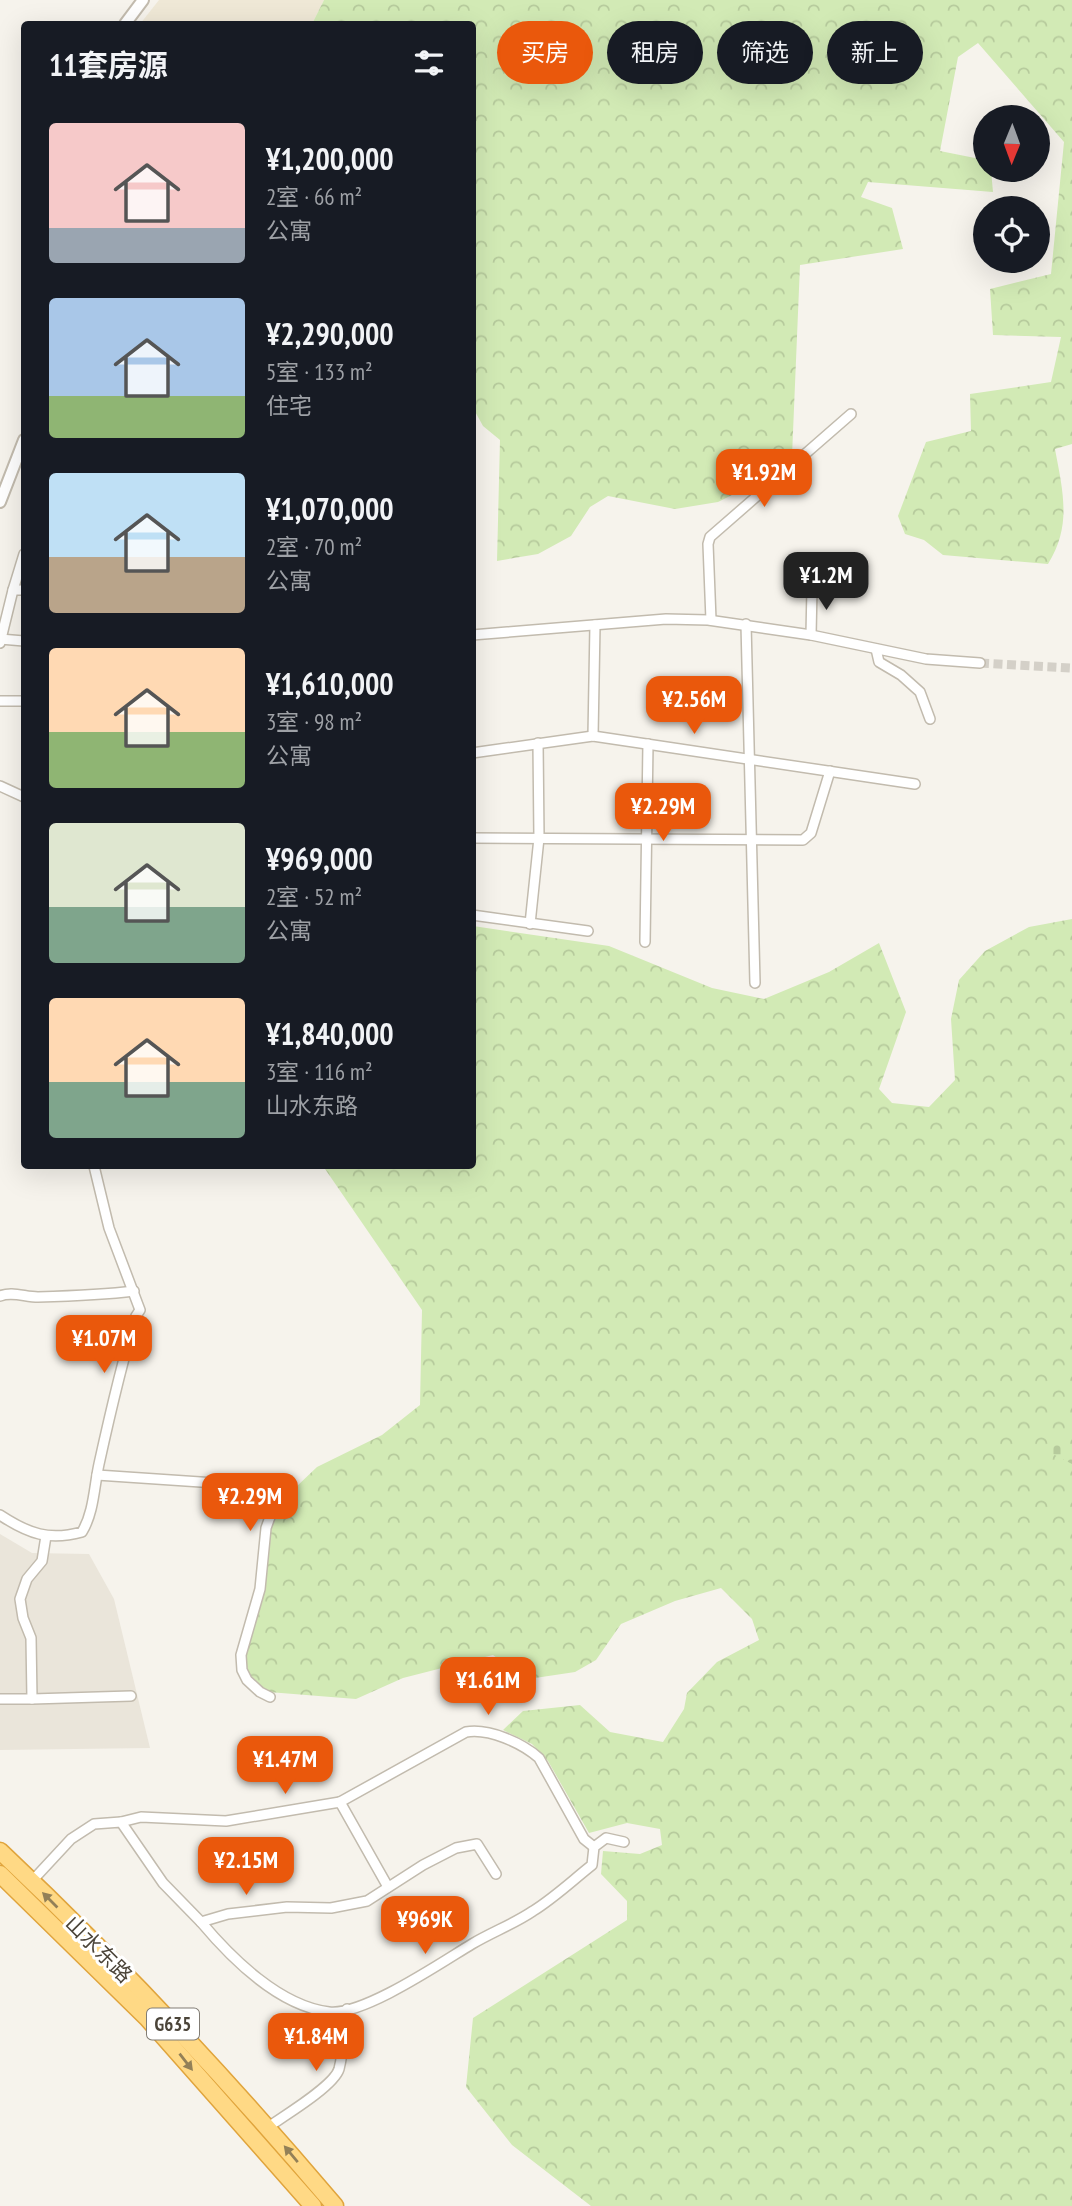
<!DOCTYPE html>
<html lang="zh">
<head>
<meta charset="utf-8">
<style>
  body { margin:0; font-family:"PT Sans Narrow","Noto Sans SC",sans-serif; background:#20242c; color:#f1f3f6; height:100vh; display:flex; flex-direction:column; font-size:26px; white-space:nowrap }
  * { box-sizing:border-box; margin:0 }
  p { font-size:23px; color:#9ea1a6 }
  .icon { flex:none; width:38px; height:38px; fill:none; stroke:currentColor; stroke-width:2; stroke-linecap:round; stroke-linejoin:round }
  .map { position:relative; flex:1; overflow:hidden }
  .drawer { position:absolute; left:21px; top:21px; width:455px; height:1148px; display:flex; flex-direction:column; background:#171b24; border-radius:7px; box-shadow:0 7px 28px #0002 }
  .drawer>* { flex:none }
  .top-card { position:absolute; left:497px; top:21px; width:469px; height:63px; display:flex; gap:14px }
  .needle { width:46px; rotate:181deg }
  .fabs { position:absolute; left:973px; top:105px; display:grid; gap:14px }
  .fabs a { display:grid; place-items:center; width:77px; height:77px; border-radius:50%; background:#171b24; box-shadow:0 7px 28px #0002; font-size:35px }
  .price { position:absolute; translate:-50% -60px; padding:0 16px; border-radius:14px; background:#ea580c; color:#fff; font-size:23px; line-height:46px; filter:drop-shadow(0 2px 4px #0008) }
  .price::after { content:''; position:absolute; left:50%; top:42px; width:21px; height:16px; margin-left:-10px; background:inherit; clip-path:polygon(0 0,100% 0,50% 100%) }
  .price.current { background:#222; color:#fff }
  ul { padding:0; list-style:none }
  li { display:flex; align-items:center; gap:21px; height:175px; padding:0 28px }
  li span { display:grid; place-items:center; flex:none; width:196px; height:140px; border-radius:7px; color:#555 }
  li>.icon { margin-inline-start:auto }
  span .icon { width:84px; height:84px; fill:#fffc; stroke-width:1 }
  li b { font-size:30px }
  h2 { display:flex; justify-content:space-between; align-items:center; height:84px; padding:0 28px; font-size:30px }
  .chip { padding:0 24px; border-radius:32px; background:#171b24; box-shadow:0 7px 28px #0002; font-size:24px; line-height:63px }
  .chip.current { background:#ea580c; color:#fff }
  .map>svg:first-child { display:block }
  .residential { fill:#eae5da }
  .education { fill:#efe8d6 }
  .forest { fill:url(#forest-crowns) }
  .cemetery { fill:url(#cemetery-stones) }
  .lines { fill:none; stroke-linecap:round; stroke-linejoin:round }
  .minor-tunnel { stroke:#d4d0c8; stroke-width:9; stroke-dasharray:9 4.5; stroke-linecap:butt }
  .minor-casing { stroke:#c2bbae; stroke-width:12 }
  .tertiary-casing { stroke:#c2bbae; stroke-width:14 }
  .trunk-casing { stroke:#e0a43c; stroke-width:19 }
  .minor { stroke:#fff; stroke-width:9 }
  .tertiary { stroke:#fff; stroke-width:10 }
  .trunk { stroke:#ffd985; stroke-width:16 }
  .oneway { fill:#938057 }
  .labels { text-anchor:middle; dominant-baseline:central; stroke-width:6; stroke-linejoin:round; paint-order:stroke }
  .shield { fill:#fff; stroke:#817c74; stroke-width:2 }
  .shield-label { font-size:19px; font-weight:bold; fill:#4b4439 }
  .street-label { font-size:21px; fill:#4b4439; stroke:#fff }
</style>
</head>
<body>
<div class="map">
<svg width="1072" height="2206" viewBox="0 0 1072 2206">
  <defs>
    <pattern id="forest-crowns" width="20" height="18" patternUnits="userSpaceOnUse" patternTransform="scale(1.75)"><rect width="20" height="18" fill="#d2eab5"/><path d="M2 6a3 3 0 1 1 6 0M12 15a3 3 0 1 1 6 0" fill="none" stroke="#b6ca9c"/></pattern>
    <pattern id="cemetery-stones" width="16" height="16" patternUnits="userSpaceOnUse" patternTransform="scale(1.75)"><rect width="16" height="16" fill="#d2eab5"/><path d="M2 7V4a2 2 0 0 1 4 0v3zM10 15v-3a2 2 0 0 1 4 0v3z" fill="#b6ca9c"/></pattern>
  </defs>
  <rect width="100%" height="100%" fill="#f6f3ec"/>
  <!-- residential -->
  <path class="residential" d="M0,1534L32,1553L89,1554L114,1599L150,1748L0,1750Z"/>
  <!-- education -->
  <path class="education" d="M159,0H324L312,24H140Z"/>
  <!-- forest -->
  <g class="forest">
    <path d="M324,0H1072V444L1055,449C1063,492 1072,526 1048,564L943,555L924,540L905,534L898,516L926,442L971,431L970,394L1051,382L1061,337L993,335L990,289L1051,274L1064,142L978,43L958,57L940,151L985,160V170H991L993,192L868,182L861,197L892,208L903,249L800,265L792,456L752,485L718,502L675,509L608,496L590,507L571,536L538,554L497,561L500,440L483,426L472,406V24H312Z"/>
    <path d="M1072,919V2206H591L512,2145L466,2087L473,2018L627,1920V1901L601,1874L603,1851L640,1854L662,1845L660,1829L627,1823L589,1833L548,1761L532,1744L503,1730L523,1711L580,1705L610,1732L663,1742L684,1709L687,1693L717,1662L759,1640L752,1619L721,1588L675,1601L621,1624L596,1660L575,1672L535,1678L510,1668L493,1655L403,1678L356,1699L256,1691L240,1648L274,1508L317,1467L382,1435L420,1405L422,1310L323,1166H472L473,926L609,946L712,988L764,999L829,972L879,943L906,1012L879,1089L892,1103L929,1107L955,1080L951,1019L959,980L985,951L1029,927Z"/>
  </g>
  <!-- cemetery -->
  <path class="cemetery" d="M1055,1439L1072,1448V1464L1049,1452Z"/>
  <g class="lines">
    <!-- minor-tunnel -->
    <path class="minor-tunnel" d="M980,663L1072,668"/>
    <defs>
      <g id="minor">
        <path d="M13,590L24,554"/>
        <path d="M711,620L708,544L710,537L851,414"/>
        <path d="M746,624L755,983"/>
        <path d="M472,635L666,619L708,620L811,635L926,659L980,663"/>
        <path d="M811,635L812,588"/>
        <path d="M0,639L24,641"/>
        <path d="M0,643L13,590H24"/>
        <path d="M876,649L879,662L901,675L920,692L930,719"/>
        <path d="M0,701H24"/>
        <path d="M593,736L595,625"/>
        <path d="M472,753L593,736L915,784"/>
        <path d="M0,786L24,797"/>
        <path d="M472,838L803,840L811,833L830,771"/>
        <path d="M472,915L588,931"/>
        <path d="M530,924L539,838L538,743"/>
        <path d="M645,942L648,744"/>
        <path d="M0,1296C12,1291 25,1297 38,1297C71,1296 102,1295 134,1291"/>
        <path d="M97,1475L274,1487L279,1492L266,1528L260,1589L241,1655L242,1670L247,1680L260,1692L270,1697"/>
        <path d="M0,1515C29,1534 49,1541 82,1532C94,1512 94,1487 99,1464C110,1414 121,1365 136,1316L140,1310L109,1228L94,1166"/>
        <path d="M0,1699H32L31,1638L23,1618L20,1599L27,1579L42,1561L46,1536"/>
        <path d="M32,1699L131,1696"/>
        <path d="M340,1802L466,1732C489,1728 522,1743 539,1758L584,1839L594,1847"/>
        <path d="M121,1822L141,1817L226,1821L340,1802L388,1887"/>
        <path d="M32,1881L71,1839L94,1824L121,1822L163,1883L201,1922L228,1914L287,1907L331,1908L367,1901L423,1865L456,1848L477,1844L496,1874"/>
        <path d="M201,1922C232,1959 280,2006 329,2012C363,2016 442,1962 472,1944C492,1932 514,1924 533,1911C554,1898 573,1880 592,1865L594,1847L606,1838L624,1842"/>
        <path d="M268,2127C284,2116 334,2086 339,2069C344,2050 344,2028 347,2009"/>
      </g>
      <g id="tertiary">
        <path d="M125,24L143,0"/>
        <path d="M0,502L24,440"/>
      </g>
      <g id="trunk">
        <path d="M0,1851C119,1963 230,2082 335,2206"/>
        <path d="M0,1874L147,2018L313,2206"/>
      </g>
    </defs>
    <!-- minor casing -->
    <use href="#minor" class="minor-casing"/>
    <!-- tertiary casing -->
    <use href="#tertiary" class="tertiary-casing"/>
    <!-- trunk casing -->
    <use href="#trunk" class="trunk-casing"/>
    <!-- minor -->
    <use href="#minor" class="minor"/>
    <!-- tertiary -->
    <use href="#tertiary" class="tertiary"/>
    <!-- trunk -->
    <use href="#trunk" class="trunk"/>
  </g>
  <!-- one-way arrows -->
  <defs><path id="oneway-solid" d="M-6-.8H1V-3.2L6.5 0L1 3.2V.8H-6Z" transform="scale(1.75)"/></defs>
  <g class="oneway">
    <use href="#oneway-solid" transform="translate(50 1900) rotate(-135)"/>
    <use href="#oneway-solid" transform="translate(186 2062) rotate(52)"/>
    <use href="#oneway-solid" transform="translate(291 2154) rotate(-130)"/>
  </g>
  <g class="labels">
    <!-- shield labels -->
    <rect class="shield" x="147" y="2008.5" width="52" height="31" rx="5"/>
    <g class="shield-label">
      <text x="173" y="2024">G635</text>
    </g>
    <!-- street labels -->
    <g class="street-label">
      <text transform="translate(99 1949) rotate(45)">山水东路</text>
    </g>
  </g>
</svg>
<div class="fabs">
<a><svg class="needle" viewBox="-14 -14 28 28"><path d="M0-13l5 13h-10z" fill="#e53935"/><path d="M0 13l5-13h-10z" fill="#9ea1a6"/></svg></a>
<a><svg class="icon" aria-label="locate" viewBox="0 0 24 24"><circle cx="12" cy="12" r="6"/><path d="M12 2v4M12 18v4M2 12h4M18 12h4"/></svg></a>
</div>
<b class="price" style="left:764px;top:509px">¥1.92M</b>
<b class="price current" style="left:826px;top:612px">¥1.2M</b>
<b class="price" style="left:694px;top:736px">¥2.56M</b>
<b class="price" style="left:663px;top:843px">¥2.29M</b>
<b class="price" style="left:104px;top:1375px">¥1.07M</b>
<b class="price" style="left:250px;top:1533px">¥2.29M</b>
<b class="price" style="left:488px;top:1717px">¥1.61M</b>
<b class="price" style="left:285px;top:1796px">¥1.47M</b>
<b class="price" style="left:246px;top:1897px">¥2.15M</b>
<b class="price" style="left:425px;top:1956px">¥969K</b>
<b class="price" style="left:316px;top:2073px">¥1.84M</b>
<div class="top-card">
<a class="chip current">买房</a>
<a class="chip">租房</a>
<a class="chip">筛选</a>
<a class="chip">新上</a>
</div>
<section class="drawer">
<h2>11套房源<svg class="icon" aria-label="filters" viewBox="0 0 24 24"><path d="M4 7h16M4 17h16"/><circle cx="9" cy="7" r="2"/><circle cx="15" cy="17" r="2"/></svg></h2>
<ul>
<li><span style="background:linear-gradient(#f6c9c9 75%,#9aa5b1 0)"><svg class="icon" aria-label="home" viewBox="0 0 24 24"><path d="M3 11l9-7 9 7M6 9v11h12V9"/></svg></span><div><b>¥1,200,000</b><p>2室 · 66 m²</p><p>公寓</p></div></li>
<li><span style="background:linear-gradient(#a9c7e8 70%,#8fb573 0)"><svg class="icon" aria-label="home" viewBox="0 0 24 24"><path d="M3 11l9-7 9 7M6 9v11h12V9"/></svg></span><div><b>¥2,290,000</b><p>5室 · 133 m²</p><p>住宅</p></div></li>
<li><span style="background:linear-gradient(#bfe0f5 60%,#b9a48a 0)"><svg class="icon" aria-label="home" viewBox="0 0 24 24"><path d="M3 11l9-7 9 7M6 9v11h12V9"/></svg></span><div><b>¥1,070,000</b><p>2室 · 70 m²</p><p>公寓</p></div></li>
<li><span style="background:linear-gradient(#ffd9b3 60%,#8fb573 0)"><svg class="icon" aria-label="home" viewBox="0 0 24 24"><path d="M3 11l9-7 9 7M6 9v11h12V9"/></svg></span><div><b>¥1,610,000</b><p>3室 · 98 m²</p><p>公寓</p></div></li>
<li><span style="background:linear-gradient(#dfe7d0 60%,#7fa58c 0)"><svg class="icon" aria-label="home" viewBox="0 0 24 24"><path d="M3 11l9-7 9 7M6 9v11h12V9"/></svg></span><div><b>¥969,000</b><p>2室 · 52 m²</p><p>公寓</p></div></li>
<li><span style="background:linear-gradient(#ffd9b3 60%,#7fa58c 0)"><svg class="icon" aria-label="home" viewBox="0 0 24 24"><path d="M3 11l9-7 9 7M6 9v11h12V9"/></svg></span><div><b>¥1,840,000</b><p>3室 · 116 m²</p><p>山水东路</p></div></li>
</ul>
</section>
</div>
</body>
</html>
